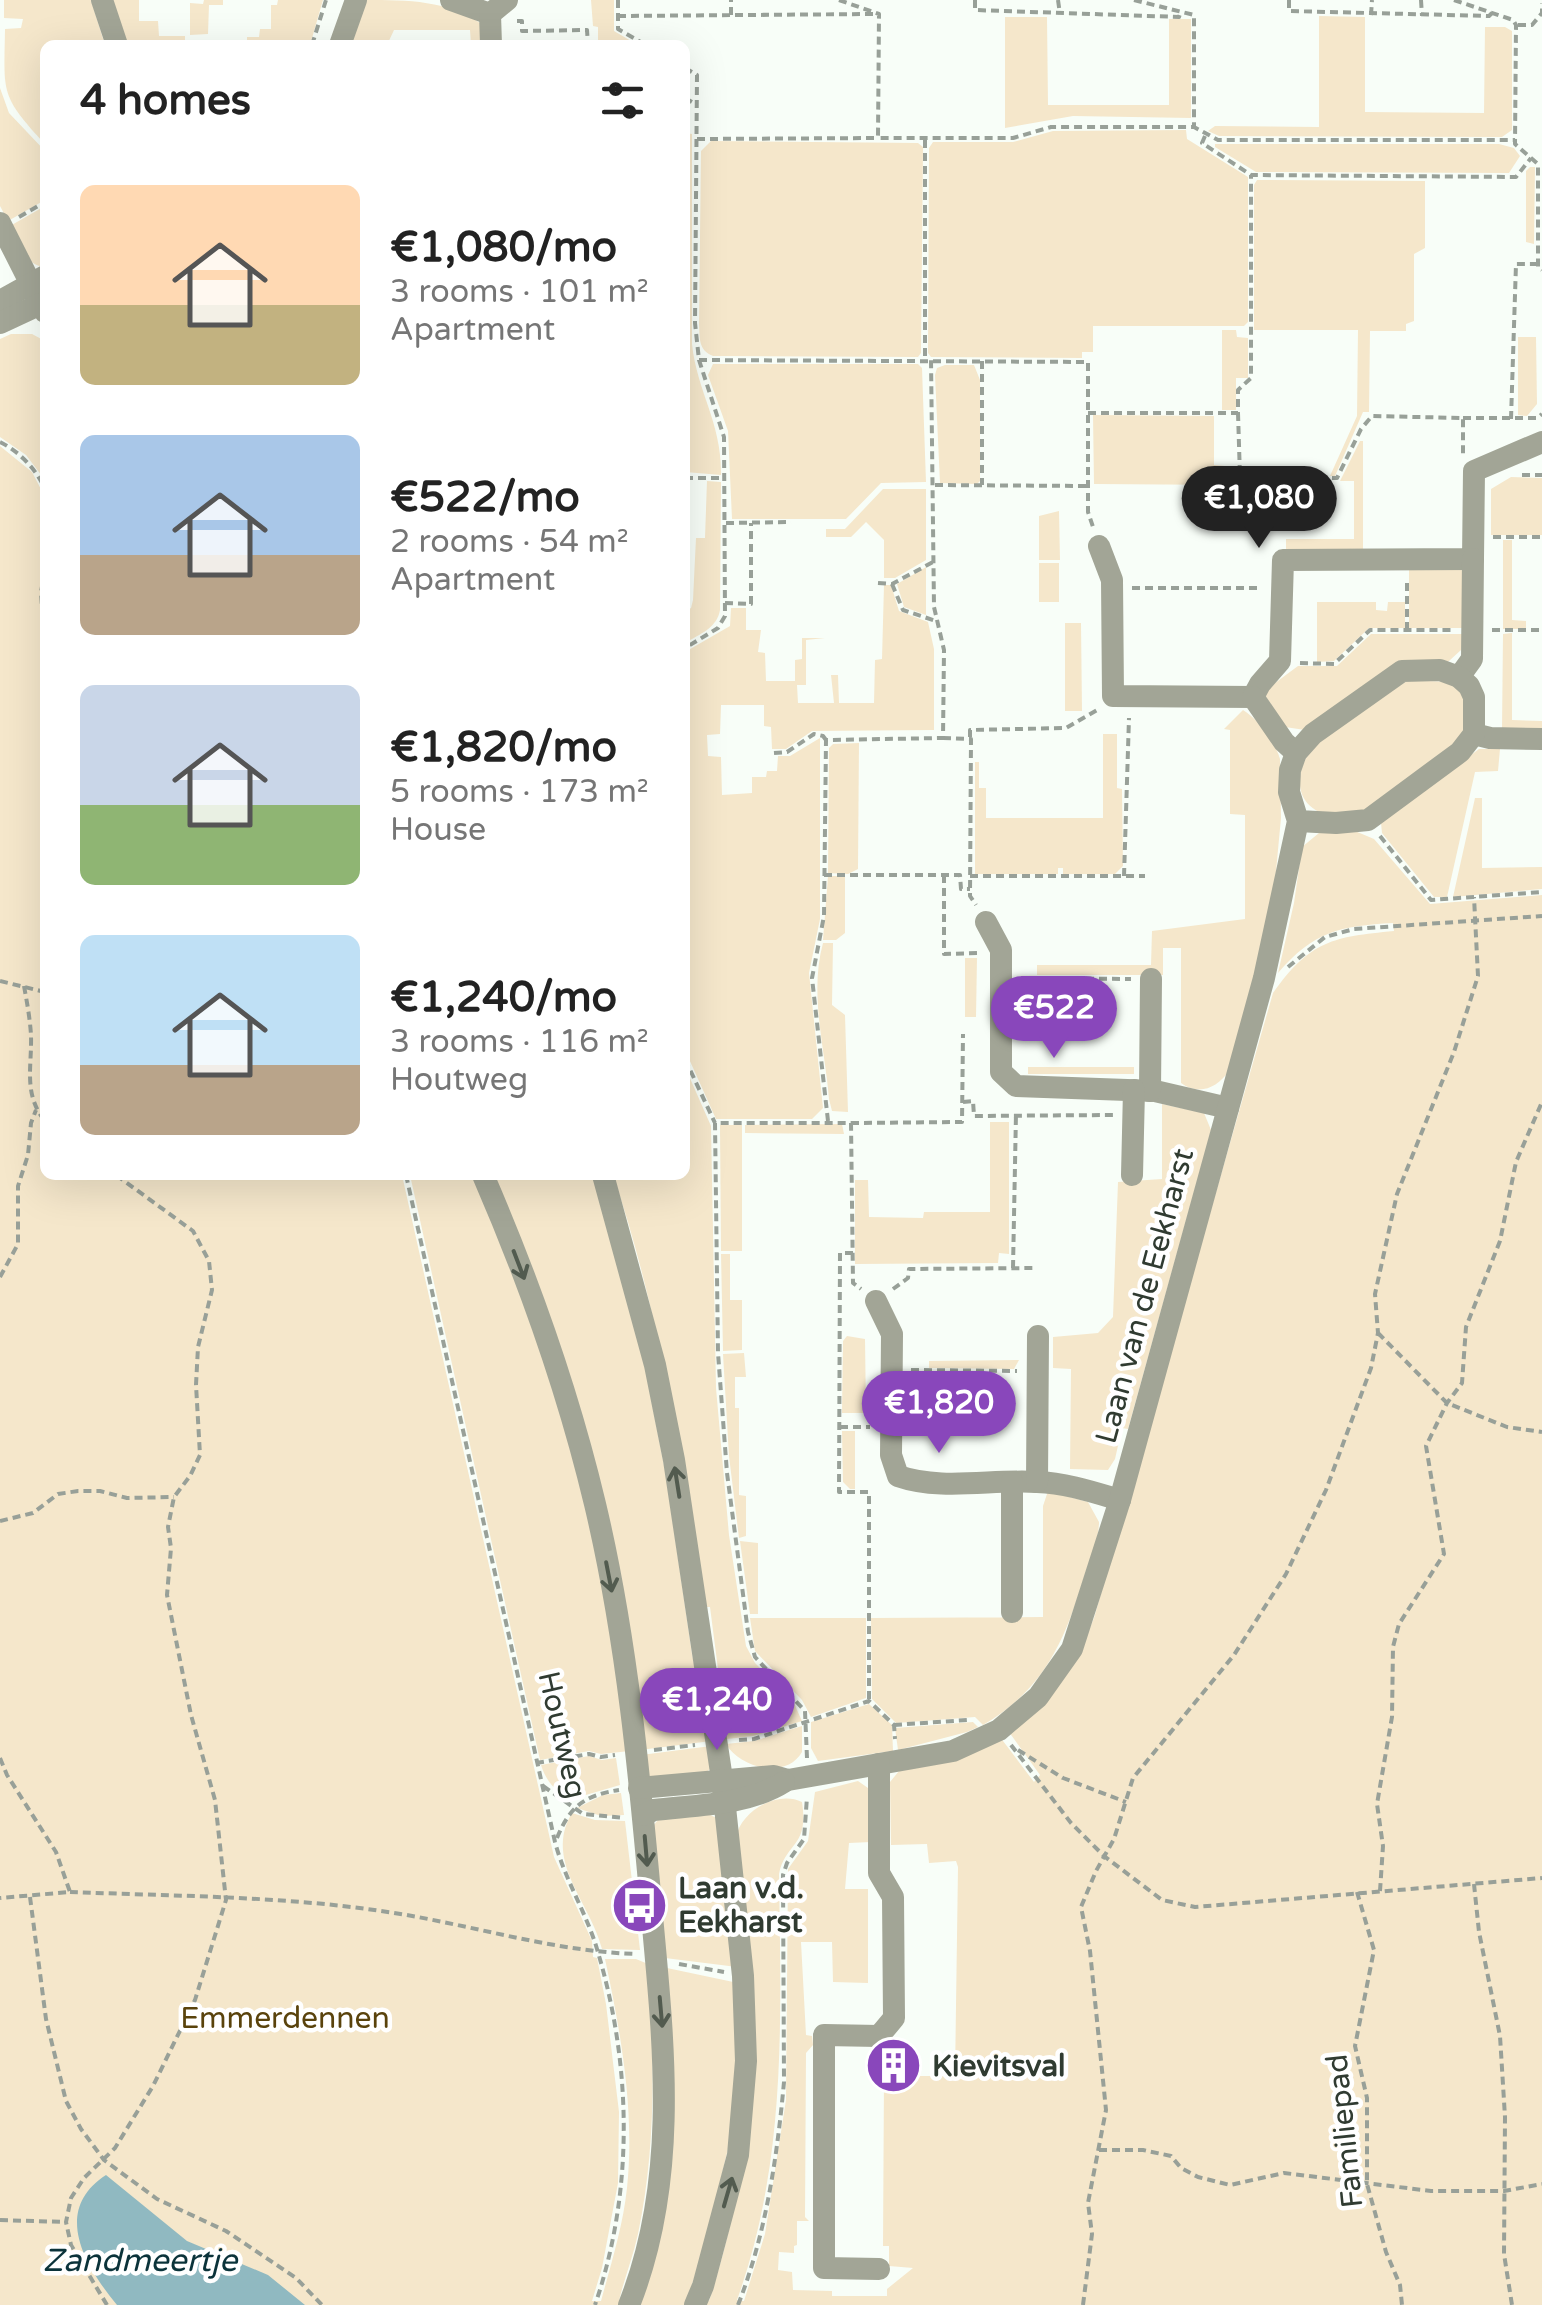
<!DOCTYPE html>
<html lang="en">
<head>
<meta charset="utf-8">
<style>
  body { margin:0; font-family:"Varela Round",sans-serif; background:#f6f6f6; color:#222; height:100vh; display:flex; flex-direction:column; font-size:38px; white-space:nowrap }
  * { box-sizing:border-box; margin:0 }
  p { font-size:32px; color:#767676 }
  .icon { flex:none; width:55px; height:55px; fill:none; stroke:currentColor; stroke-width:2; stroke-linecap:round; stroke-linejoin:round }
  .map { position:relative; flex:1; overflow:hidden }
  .panel { position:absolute; left:40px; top:40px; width:650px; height:1140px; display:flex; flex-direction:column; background:#fff; border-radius:15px; box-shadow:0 10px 40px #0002 }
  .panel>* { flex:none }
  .price { position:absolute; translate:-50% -85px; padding:0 22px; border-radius:35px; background:#8947bb; color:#fff; font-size:32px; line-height:65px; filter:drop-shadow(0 2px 5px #0008) }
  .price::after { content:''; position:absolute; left:50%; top:60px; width:30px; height:22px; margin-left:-15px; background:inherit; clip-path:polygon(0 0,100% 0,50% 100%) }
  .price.current { background:#222; color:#fff }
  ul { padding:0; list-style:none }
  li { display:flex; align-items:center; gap:30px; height:250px; padding:0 40px }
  li span { display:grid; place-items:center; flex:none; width:280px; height:200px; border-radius:15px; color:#555 }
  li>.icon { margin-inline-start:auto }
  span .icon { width:120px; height:120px; fill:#fffc; stroke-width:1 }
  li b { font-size:42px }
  h2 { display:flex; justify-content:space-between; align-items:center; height:120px; padding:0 40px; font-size:42px }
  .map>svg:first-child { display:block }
  .green { fill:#f5e7cb }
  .water { fill:#90b9c1 }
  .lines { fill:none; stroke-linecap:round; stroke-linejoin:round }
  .path { stroke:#98a098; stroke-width:4; stroke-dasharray:8 5; stroke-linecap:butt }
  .minor { stroke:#a2a596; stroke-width:22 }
  .oneway { stroke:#525b4f }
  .labels { text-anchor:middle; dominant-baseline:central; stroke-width:9; stroke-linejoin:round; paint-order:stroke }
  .street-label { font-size:30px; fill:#303b31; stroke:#fff }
  .poi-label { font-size:30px; font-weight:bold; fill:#303b31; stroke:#fff; text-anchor:start }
  .park-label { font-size:30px; fill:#5a430c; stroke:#fff }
  .water-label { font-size:32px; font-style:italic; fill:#0b333a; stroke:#fff }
</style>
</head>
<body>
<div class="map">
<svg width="1542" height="2305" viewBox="0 0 1542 2305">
  <rect width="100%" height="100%" fill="#f8fef8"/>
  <!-- green -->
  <g class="green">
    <path d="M4,0H91L105,45H45V144C0,95 4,94 5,29L21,28L23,19L4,18Z"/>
    <path d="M111,0H139V21H158L159,36H185V45H127Z"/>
    <path d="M204,0H223V5H209L208,34L190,35V3L203,4Z"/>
    <path d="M278,0H323L310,45H247V37H259L260,29H271V5H277Z"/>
    <path d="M365,0C409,0 447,0 483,25L486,45H471L470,30H394L387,45H349Z"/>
    <path d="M591,0H614V31L638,45H598V27L593,26Z"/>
    <path d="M1319,16L1365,17V112L1484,113L1485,27H1505L1512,31V130L1502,137L1219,136L1208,131L1215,126L1319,127Z"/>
    <path d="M1005,17H1047L1048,105H1169V19H1191V118L1073,116L1005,128Z"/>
    <path d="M0,88L9,113L45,151V200L8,221L0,206Z"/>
    <path d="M685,101L686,133L692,134V344C697,392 722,423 721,475L685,472Z"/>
    <path d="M1186,130L1187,139L1248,177V322L1244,326H1093V352H1082V358L931,357L928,353L929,148L933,142H1013L1053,131Z"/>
    <path d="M711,141L918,143L923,147L921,353L918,357L713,356C698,350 700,338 699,325L701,151Z"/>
    <path d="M1215,144H1499L1514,148L1520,156L1509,173L1256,172L1215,147Z"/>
    <path d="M1530,167H1535L1534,244L1526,242V171Z"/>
    <path d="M1257,180L1425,181V248L1414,254V321L1406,324V331H1370L1369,412H1363L1335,476H1330L1357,416L1358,330H1254V185Z"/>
    <path d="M45,206V267C25,266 18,242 10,226Z"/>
    <path d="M1222,330H1236L1237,337L1248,338V378H1236V410H1222Z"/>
    <path d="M11,334H32L45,341V480L26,455L0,437V339Z"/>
    <path d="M1518,337H1536L1537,404L1527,416L1518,415Z"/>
    <path d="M713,364H918L922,368L926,482L881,483L846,519H732L728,431L708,375Z"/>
    <path d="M945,365H974L980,380V481L977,484L940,483L935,375L937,368Z"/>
    <path d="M1093,415L1214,416V465L1225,466V472H1236V485L1094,484Z"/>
    <path d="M1360,441H1363V549H1286V539H1354V481H1340Z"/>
    <path d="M0,446L32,472L45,497V1175H402L554,1857L592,1941L593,1957L597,1958L606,2004L619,2112L618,2183L602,2268L592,2301H601C611,2264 623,2226 627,2188C635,2112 621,2033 605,1959H636L648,1964C654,2057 657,2143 638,2234C633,2257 624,2279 619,2301H640C674,2190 677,2082 667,1968L738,1983L737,2111L706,2241L687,2300L709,2301C747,2186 753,2087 748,1967C746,1933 730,1867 736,1837C741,1811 777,1790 802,1802C809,1848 786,1841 779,1874C781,2020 787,2161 737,2300L744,2301L765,2234L786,2100L788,1869L808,1841L815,1792L858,1781L868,1788L871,1842L849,1843L845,1889H868V1983L833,1982L832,1942H801L806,2035L812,2036L813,2045L806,2053L805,2217L809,2221H797V2245L794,2246V2253L779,2252L778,2270L792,2272L793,2290L832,2291V2296H887V2289L913,2268L889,2266V2246H883L884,2076H955L958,1867L956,1861L929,1863L927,1844L891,1845L890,1782L899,1771L963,1754L1000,1737L1034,1782L1040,1775L1009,1732C1052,1705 1075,1665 1094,1618L1273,993C1311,940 1333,937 1394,931L1393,923C1340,926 1314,931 1278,973L1294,903L1302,847L1319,833L1355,831L1374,839L1430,904L1542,895V2305H0Z"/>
    <path d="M1511,477L1542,478V535H1491V489Z"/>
    <path d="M707,481L721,482L720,610C717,628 700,634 685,643V612L691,608L693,600L696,538H705Z"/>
    <path d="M883,489H926V560L895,578H884V540L866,522L851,537H826V529H845Z"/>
    <path d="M1059,511L1060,560H1039V516Z"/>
    <path d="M1503,540H1512V620L1526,621V629H1503Z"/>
    <rect x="1039" y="563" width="20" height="39"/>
    <path d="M1409,564L1460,569L1464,572L1467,628H1409Z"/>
    <path d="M926,567V615L904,607L897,584Z"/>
    <path d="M884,585H891L899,611L928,622L934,649V730L812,731L786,749H772L771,727L764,726V705H721L720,734L707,735L708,756L721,757L722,795L752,793V777H766L767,771H777L778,756H790L820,738V919L809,973L823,1108L812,1119H716L685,1050V652L730,626L731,608H746V630H761L758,652L765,653L766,681H795V660L802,659V638H825L806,640V685H797L798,703H834L831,675H838L839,703H874L875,660L882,659Z"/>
    <path d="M1317,602H1376V610L1387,611L1388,602H1405V628H1369L1334,661L1317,662Z"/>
    <path d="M1065,623H1081L1082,711H1065Z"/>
    <path d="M1512,633V720L1542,721V733L1502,730L1503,634Z"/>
    <path d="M1371,634H1466L1461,650L1449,661L1305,730L1285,727L1263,692L1298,666H1337Z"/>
    <path d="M1408,680L1450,682L1464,695C1465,711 1468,726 1459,740C1448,757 1374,810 1354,814C1305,825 1283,784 1314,746C1330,727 1385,696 1408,680Z"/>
    <path d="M1243,710C1259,720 1275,741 1280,759L1281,818L1273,903L1229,1071C1217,1088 1199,1096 1181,1083V948H1163V975H1037V965H1151L1152,931L1245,919V815L1230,814V730L1224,729Z"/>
    <path d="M1103,734H1117V788L1122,789L1123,866L1115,874H1063V868H1058V874H975V762H979V788H986V818H1103Z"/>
    <path d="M859,743L858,869L848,874L828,873L829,748L833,744Z"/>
    <path d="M1479,749H1500L1498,771L1475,772L1447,897H1434L1382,833L1381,823Z"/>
    <path d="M1475,798H1482V868L1542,867V889L1453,897Z"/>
    <path d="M828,876H845V933L836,940H823Z"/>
    <path d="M823,943H833L832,1005L845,1015L848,1112L832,1111L829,1099C825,1048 809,994 823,943Z"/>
    <path d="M965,958H977L976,1017H965Z"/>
    <path d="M685,1067L711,1126L716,1388L729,1535L746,1646L755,1663L793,1701L802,1721L753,1736L727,1739L710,1607H705C681,1461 661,1316 613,1175H685Z"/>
    <rect x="1028" y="1067" width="106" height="7"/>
    <path d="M1162,1104L1204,1113L1211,1130L1208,1142L1128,1429L1122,1428L1115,1459L1108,1470L1070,1469L1071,1369L1053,1368V1337L1098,1333L1113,1317L1118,1182L1162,1179Z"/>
    <path d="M990,1122H1009V1254L999,1253L998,1263L855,1264V1180H868L869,1217L923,1218L924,1212H990Z"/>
    <path d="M842,1124L844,1134L745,1133V1125Z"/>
    <path d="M720,1125H742V1251H721Z"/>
    <path d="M410,1175H474L535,1322L591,1508L630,1751L601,1754L589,1751L540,1760Z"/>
    <path d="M495,1175H593L643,1357L666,1476L692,1654L711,1741L640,1750L626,1647Z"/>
    <path d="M721,1254H730V1300H742V1350L723,1351Z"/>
    <path d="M847,1336L865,1339L866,1413H842L843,1341Z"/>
    <path d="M744,1353L746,1377H735V1408H739V1495L746,1496V1536L739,1538L729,1456L723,1354Z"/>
    <path d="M1019,1360L1014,1369L929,1368V1361Z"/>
    <path d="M842,1431H855V1489H850L843,1482Z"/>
    <path d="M1048,1491L1088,1502L1099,1522C1099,1540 1090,1558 1085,1574C1065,1640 1045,1689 983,1725L975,1717L896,1723L872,1699L871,1618L1043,1617V1506Z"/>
    <path d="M740,1541L758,1543V1614H750Z"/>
    <path d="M750,1618H866V1698L811,1717L802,1700L755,1651Z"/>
    <path d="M869,1704L892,1725L893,1751L818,1761L811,1748V1722Z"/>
    <path d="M973,1722L978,1727L967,1732L898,1750L895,1728Z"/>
    <path d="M802,1726V1752C786,1780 740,1768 726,1744L754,1741Z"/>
    <path d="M711,1746L710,1769L703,1775L649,1777L641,1755Z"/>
    <path d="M589,1756L602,1760L616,1758L620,1785L572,1799C556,1793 546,1781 541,1765Z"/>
    <path d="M621,1793L624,1815L601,1816L577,1808L603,1795Z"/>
    <path d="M572,1813L595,1820L625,1821L640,1950L602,1949C591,1903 543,1861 572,1813Z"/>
    <path d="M708,1814L719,1819L737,1967L665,1958L653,1826L658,1820Z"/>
  </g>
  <!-- water -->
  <path class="water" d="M106,2175L187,2241L268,2275L305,2305H117C84,2265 52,2210 106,2175Z"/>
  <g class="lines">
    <!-- path -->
    <g class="path">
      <path d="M618,0V29L646,45"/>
      <path d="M839,0L879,14L878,138H1013L1051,127H1194L1218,140H1515"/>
      <path d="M975,0V10L1179,17L1181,11"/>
      <path d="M1058,0L1060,14"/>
      <path d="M1134,0L1194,15V127"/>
      <path d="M1289,0V11L1489,16L1492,13"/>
      <path d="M1421,0L1422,16"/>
      <path d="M1454,0L1513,20L1516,25L1515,144L1538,164V267L1542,270"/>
      <path d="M731,15V0"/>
      <path d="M1371,15L1372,0"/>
      <path d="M618,16L874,14"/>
      <path d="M517,21H522V31L587,30L588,45"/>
      <path d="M1518,25H1532L1542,13V3"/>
      <path d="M312,45L326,0"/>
      <path d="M685,68L697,75L695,323L699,360L724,437L725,616L718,628L685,648"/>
      <path d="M685,98L697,105"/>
      <path d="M1205,136L1202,143L1251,175L1516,177L1531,158"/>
      <path d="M697,139L877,138"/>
      <path d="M925,140V360"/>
      <path d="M19,217L45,202"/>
      <path d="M699,360L1088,362V512L1093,527"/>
      <path d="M982,361V485"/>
      <path d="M1088,413H1238V390L1251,378V175"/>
      <path d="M1238,413L1240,477L1337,478L1361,429L1372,416L1463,418V456"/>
      <path d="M1463,418H1537L1542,414"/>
      <path d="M1511,419L1516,264H1536"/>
      <path d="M0,442C20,452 36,469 45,489"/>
      <path d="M1522,475H1542"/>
      <path d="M685,478H725"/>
      <path d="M935,485L1088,486"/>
      <path d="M726,523L791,522"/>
      <path d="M1493,537H1542"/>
      <path d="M45,570L41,592L45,654"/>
      <path d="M878,583L892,584L935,561"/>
      <path d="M892,584L903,610L936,621"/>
      <path d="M1132,588H1262"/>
      <path d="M725,603L751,604V523"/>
      <path d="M1407,630V580"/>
      <path d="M1492,630H1542"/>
      <path d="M1300,663L1334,664L1370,630H1452"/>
      <path d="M970,737V730L1066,728L1099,709"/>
      <path d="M943,738L971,739L970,896L976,905"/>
      <path d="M774,753L787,752L814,734L823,736L826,740"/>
      <path d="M1380,836L1431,900L1542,892"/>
      <path d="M824,875H960L961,889H970"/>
      <path d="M944,875V954L981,953"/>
      <path d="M970,876H1145"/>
      <path d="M1124,876L1129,718"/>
      <path d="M1288,967L1325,937L1354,929L1542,916"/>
      <path d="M1021,978L1131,979"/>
      <path d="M0,981L45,992"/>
      <path d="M24,986C27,1002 30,1019 31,1035C32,1067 23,1094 45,1121"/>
      <path d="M685,1059L715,1123"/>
      <path d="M963,1102L973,1101L974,1116L1113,1115"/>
      <path d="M828,1121L812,978L824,916L826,740L943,738L944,650L934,607L931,360"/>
      <path d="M851,1123L962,1122L963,1034"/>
      <path d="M406,1175L555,1842C565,1880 586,1912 597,1949C632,2065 634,2191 595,2305"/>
      <path d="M853,1253H840L839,1492H869V1701"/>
      <path d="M1013,1268L1016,1113"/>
      <path d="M0,1277L18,1244V1186L28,1155L31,1123L36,1110"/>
      <path d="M893,1289L908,1278L909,1269L1037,1268"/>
      <path d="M1378,1333L1447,1403L1507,1427L1542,1432"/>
      <path d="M911,1370L1017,1371"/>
      <path d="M840,1427H870"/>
      <path d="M0,1521L33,1513L58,1494L78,1491H100L127,1498L174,1497"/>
      <path d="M894,1725L967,1720"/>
      <path d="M739,1740L754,1739L869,1701L894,1725L895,1739"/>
      <path d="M1011,1745L1071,1823L1104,1856L1162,1900L1195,1907L1542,1878"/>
      <path d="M654,1750L695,1745"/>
      <path d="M1018,1750L1063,1778L1126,1802"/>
      <path d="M0,1758L7,1775L56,1852L70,1892L0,1898"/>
      <path d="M807,1758L805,1711L755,1657L748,1632L727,1473L718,1353L715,1123H851L853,1283L861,1289"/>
      <path d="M536,1763L589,1754L601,1757L615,1755"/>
      <path d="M543,1786L583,1814L624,1818"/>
      <path d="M557,1838C570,1806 585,1795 619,1790"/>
      <path d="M1474,1884L1479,1932L1500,2036L1505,2117L1504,2254L1512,2305"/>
      <path d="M1380,1891L1383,1846L1377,1804L1392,1717L1393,1647L1399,1624L1444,1554L1426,1446L1447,1403L1462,1383L1466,1327L1500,1241L1516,1162L1542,1102"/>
      <path d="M70,1892C171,1896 281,1896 381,1911C467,1923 548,1951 636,1954"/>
      <path d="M1357,1892L1374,1950L1355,2046L1367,2098V2184L1386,2252L1400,2285L1402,2305"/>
      <path d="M30,1897L46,2019L66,2101L81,2129L104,2160L157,2199L226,2231L296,2278L322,2305"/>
      <path d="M679,1964L724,1972"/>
      <path d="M1099,2150H1143L1171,2156L1181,2168L1198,2177L1230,2185L1284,2173L1431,2191H1504L1542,2184"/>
      <path d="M0,2220L66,2222"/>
      <path d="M107,2305L71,2245L66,2222L71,2198L84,2178L115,2148L153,2086L195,2000L226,1900L215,1800L191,1715L167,1595L171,1548L168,1527L174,1497L190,1476L200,1455L196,1385L198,1347L212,1290L209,1261L193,1231L116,1175"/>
      <path d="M738,2305C766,2234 777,2158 784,2082L783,1875L787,1863L804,1839L807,1797"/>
      <path d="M1083,2305L1092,2234L1088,2203L1106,2110L1090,1951L1081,1907L1096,1871L1114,1839L1133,1778L1234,1655L1286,1574L1326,1490L1371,1368L1378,1333L1375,1294L1397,1194L1454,1052L1478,976L1474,897"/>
    </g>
    <!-- minor -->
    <g class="minor">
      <path d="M102,0L117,45"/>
      <path d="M451,0L490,14"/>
      <path d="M340,45L356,0"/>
      <path d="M491,45L490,14L507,0"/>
      <path d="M0,223L45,312"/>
      <path d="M0,301L45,276"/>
      <path d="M0,323L45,302"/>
      <path d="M1099,546L1112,580L1113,696L1253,697L1260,684L1280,661L1283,560L1473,559L1474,471L1542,442"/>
      <path d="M1459,677L1472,659L1473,559"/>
      <path d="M1253,697L1284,742L1296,753"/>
      <path d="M1474,734L1490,738L1542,739"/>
      <path d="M986,922L1001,950V1072L1016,1086L1155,1091L1228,1108"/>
      <path d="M1150,1091L1151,979"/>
      <path d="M483,1175C529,1281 568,1391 595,1504C627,1638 640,1779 652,1916C664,2046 679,2180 629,2305"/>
      <path d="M603,1175L655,1365L674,1460L722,1779L743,1976L746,2061L738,2155L703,2286L695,2305"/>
      <path d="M1132,1175L1134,1090"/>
      <path d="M876,1301L892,1334L891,1455L898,1476C941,1491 992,1479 1037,1482C1066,1483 1093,1492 1120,1500"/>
      <path d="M1012,1482V1612"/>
      <path d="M1037,1482L1038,1336"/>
      <path d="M639,1788L774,1776L788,1780L953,1751L999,1730L1038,1697L1072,1649L1120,1500L1264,978L1298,821L1289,792L1290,770L1296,753L1313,734L1402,671L1440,670L1459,677L1469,686L1474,697V734L1460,752L1368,820L1336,823L1298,821"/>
      <path d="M643,1815L654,1810C696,1805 748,1805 784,1782"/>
      <path d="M879,2269L824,2268V2035L879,2036L894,2018L893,1897L879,1873V1764"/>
    </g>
  </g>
  <!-- one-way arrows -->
  <defs><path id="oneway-shaft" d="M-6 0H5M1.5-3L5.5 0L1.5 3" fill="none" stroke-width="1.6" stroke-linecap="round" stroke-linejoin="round" transform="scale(2.5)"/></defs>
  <g class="oneway">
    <use href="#oneway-shaft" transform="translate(519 1265) rotate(69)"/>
    <use href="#oneway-shaft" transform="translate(677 1482) rotate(-99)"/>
    <use href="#oneway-shaft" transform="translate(609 1577) rotate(79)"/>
    <use href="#oneway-shaft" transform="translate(646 1851) rotate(85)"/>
    <use href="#oneway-shaft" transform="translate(661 2012) rotate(85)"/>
    <use href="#oneway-shaft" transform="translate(728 2192) rotate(-74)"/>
  </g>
  <!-- icons -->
  <defs>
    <symbol id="bus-disc" viewBox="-11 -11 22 22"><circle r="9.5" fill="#8947bb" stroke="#fff"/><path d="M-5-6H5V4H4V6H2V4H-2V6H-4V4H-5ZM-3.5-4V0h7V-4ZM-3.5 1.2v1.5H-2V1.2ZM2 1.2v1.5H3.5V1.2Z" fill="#fff"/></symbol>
    <symbol id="building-disc" viewBox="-11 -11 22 22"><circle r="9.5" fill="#8947bb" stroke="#fff"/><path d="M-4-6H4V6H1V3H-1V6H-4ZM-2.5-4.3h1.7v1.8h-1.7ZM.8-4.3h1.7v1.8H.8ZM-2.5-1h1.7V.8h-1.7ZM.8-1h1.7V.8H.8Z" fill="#fff"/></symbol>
  </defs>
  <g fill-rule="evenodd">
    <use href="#bus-disc" x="608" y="1874" width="63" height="63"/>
    <use href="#building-disc" x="862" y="2034" width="63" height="63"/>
  </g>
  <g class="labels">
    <!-- street labels -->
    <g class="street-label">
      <text transform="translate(1145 1296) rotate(-75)">Laan van de Eekharst</text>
      <text transform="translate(562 1735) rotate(77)">Houtweg</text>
      <text transform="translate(1345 2131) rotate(-96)">Familiepad</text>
    </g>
    <!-- poi labels -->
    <g class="poi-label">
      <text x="678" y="1888">Laan v.d.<tspan x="678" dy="34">Eekharst</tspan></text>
      <text x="932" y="2066">Kievitsval</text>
    </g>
    <!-- park labels -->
    <g class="park-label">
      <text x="285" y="2018">Emmerdennen</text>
    </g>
    <!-- water labels -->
    <g class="water-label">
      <text x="140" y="2261">Zandmeertje</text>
    </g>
  </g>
</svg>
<b class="price current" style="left:1259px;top:551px">€1,080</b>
<b class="price" style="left:1054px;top:1061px">€522</b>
<b class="price" style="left:939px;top:1456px">€1,820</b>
<b class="price" style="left:717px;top:1753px">€1,240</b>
<section class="panel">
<h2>4 homes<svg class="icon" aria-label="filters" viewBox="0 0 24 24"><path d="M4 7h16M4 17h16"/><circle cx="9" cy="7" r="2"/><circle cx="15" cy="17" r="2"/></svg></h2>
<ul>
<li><span style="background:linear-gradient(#ffd9b3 60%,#c2b280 0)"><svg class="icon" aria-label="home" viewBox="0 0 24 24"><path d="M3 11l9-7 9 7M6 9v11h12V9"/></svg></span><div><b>€1,080/mo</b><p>3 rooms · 101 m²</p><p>Apartment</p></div></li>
<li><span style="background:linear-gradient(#a9c7e8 60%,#b9a48a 0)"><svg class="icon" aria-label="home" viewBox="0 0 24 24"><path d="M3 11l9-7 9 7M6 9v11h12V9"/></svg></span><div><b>€522/mo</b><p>2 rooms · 54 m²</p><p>Apartment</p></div></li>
<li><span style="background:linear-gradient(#c9d6e8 60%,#8fb573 0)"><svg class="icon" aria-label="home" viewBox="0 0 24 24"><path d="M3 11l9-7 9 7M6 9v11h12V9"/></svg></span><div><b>€1,820/mo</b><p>5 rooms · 173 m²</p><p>House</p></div></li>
<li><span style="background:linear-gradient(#bfe0f5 65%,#b9a48a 0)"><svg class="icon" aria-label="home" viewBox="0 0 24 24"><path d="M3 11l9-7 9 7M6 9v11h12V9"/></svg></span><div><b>€1,240/mo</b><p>3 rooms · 116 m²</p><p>Houtweg</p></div></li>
</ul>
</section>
</div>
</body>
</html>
